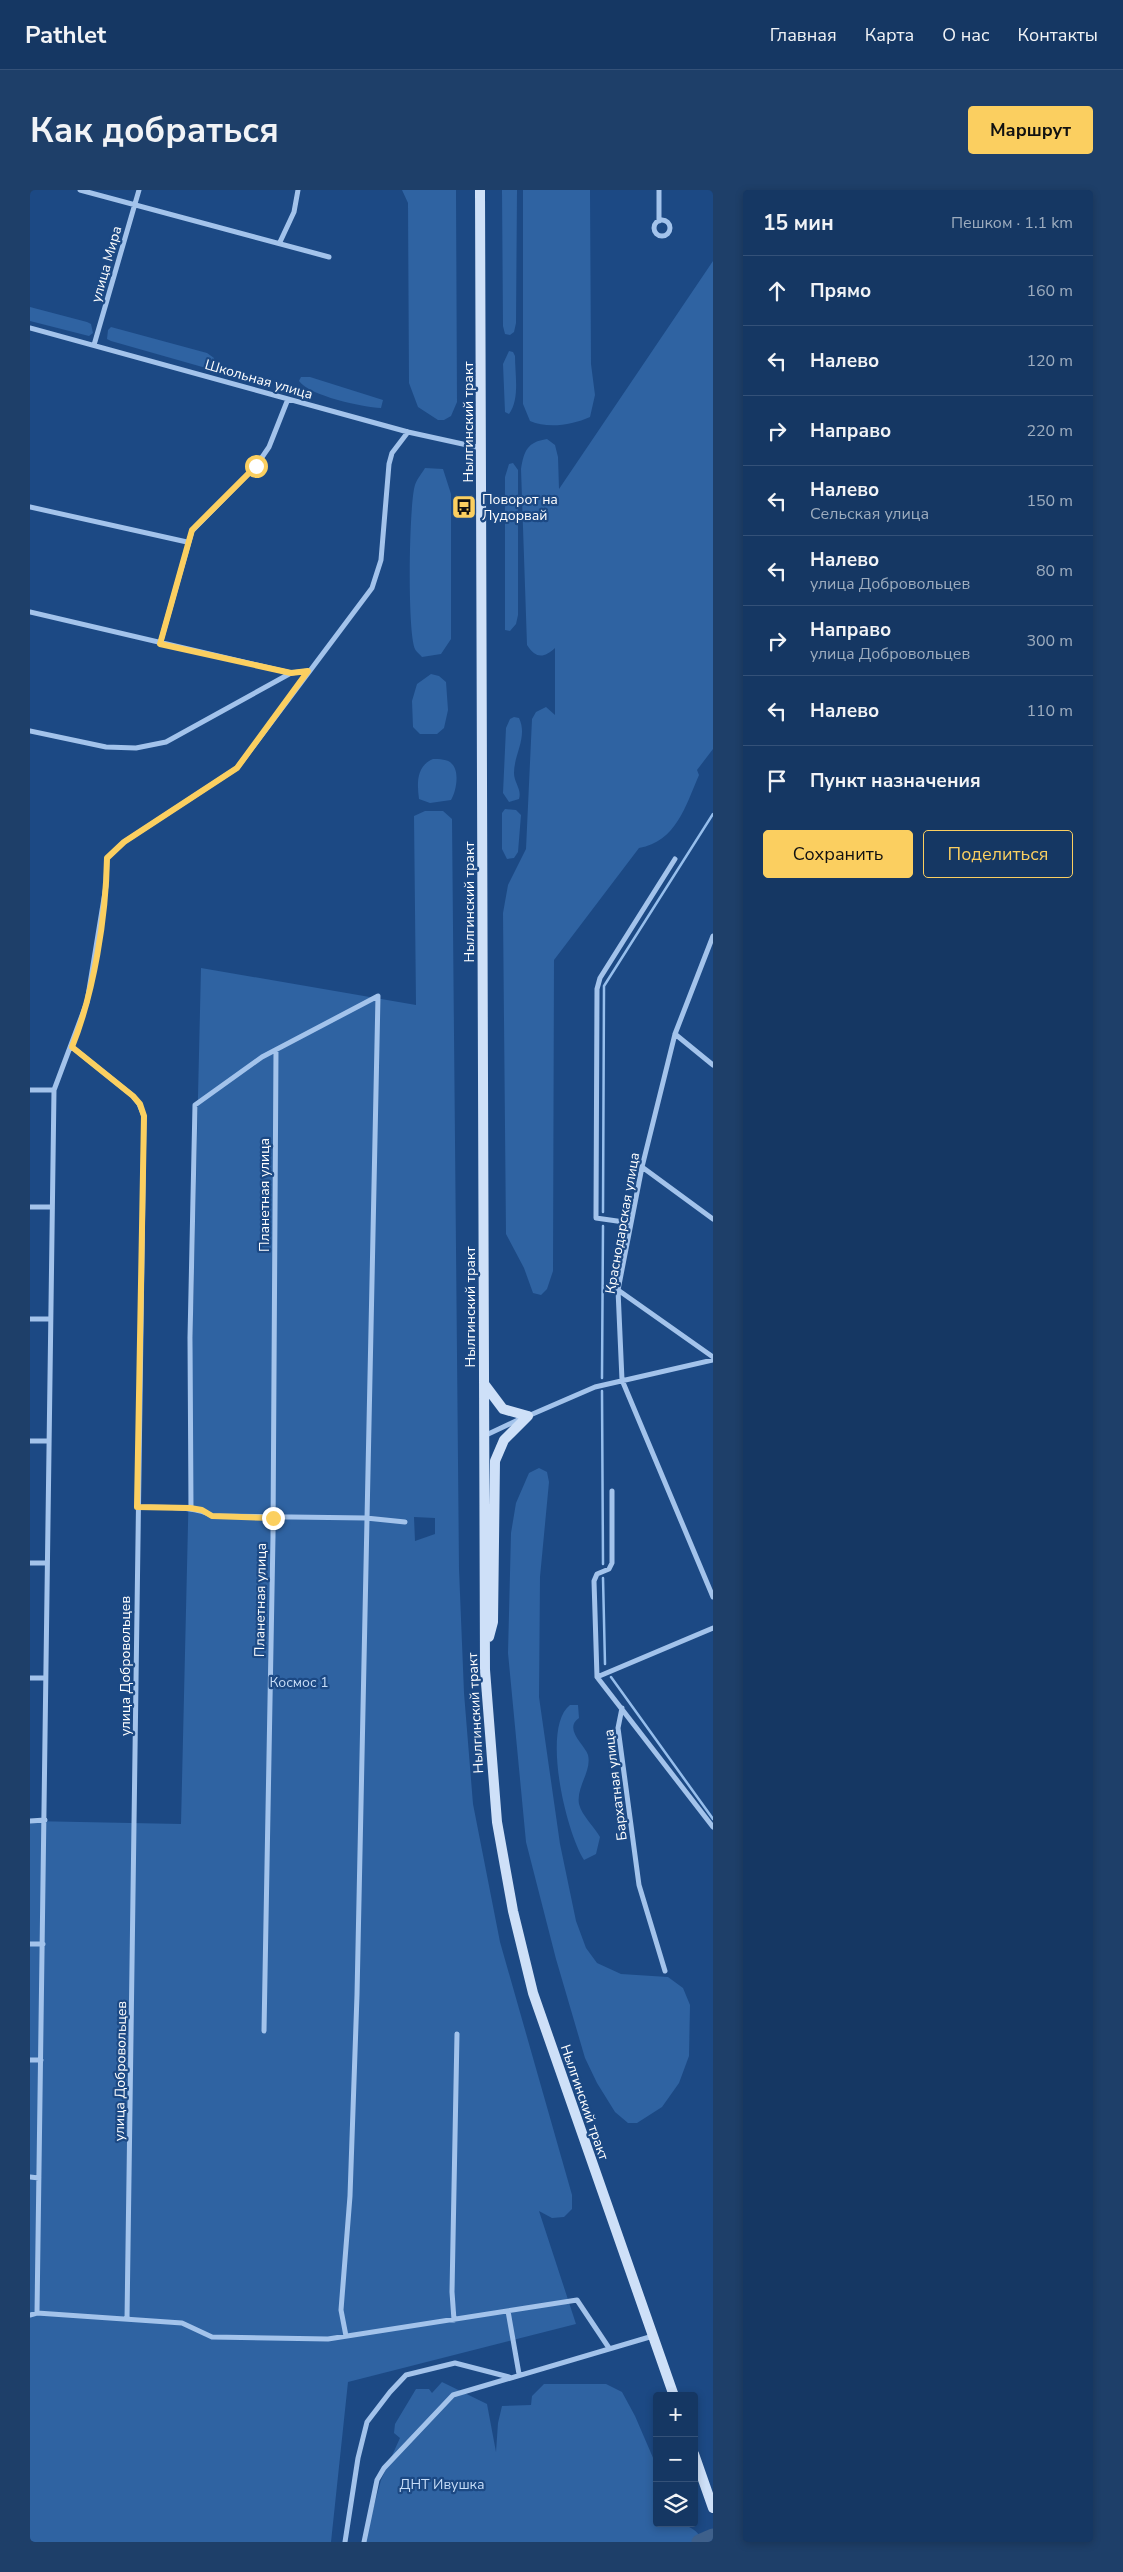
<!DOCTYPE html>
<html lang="ru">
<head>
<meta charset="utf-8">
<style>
	:root { --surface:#153763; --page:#1e3f69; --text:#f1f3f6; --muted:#9dacbe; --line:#345178; --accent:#fbcf60 }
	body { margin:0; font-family:"Nunito Sans",sans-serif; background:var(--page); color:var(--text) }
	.controls { position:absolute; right:15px; bottom:15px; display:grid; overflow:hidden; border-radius:5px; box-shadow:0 2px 8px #0003 }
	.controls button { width:45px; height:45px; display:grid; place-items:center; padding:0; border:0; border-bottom:1px solid var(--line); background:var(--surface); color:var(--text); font:25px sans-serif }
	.stop { position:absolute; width:15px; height:15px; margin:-11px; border:4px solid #fbcf60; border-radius:50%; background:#fff }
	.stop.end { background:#fbcf60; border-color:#fff; box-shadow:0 1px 5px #0008 }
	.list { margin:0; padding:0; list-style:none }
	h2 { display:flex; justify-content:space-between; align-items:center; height:65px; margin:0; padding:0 20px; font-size:21px }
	h2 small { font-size:16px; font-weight:400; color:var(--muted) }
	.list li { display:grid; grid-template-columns:32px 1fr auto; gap:15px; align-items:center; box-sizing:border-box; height:70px; padding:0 20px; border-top:1px solid var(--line) }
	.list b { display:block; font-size:19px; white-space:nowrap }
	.list p { margin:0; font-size:16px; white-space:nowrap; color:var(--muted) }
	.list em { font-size:16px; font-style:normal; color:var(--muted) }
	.actions { display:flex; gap:10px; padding:15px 20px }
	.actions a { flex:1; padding:11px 0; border:1px solid var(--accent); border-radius:5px; text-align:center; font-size:18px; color:var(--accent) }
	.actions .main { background:var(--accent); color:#111 }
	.icon { flex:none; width:28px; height:28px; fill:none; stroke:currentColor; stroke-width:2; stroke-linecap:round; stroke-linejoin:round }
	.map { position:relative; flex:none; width:683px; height:2352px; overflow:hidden; border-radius:5px }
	header { display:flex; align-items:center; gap:30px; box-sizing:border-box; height:70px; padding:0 25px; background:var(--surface); border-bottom:1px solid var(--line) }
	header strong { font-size:24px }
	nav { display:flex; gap:28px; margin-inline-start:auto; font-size:18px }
	.intro { display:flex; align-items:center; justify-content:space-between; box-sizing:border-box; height:120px; padding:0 30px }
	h1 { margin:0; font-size:35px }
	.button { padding:12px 22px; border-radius:5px; background:var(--accent); color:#111; font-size:18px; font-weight:700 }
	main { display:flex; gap:30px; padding:0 30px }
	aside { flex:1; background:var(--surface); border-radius:5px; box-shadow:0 2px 8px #0003 }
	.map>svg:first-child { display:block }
	.green { fill:#2f63a2; fill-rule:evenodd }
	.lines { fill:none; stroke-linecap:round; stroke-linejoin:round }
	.stream { stroke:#96beec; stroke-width:2.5 }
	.river { stroke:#3e608b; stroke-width:15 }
	.minor { stroke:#a3c3eb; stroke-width:5 }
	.secondary { stroke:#cee0f8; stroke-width:10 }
	.route { stroke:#fbcf60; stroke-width:6 }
	.labels { text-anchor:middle; stroke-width:4.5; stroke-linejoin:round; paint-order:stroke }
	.street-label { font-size:14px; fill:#fff; stroke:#1c4984 }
	.poi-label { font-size:14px; fill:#fff; stroke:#1c4984; text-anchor:start }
	.park-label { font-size:14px; fill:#c7ddf8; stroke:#1c4984 }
</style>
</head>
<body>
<header>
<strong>Pathlet</strong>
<nav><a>Главная</a><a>Карта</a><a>О нас</a><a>Контакты</a></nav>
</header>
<div class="intro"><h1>Как добраться</h1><a class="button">Маршрут</a></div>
<main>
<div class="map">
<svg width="683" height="2352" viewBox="0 0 683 2352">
	<rect width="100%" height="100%" fill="#1c4984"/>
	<!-- green -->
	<path class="green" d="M 372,0 L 426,0 L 427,212 L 421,226 L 414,230 L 408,230 L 388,217 L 379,193 L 378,13 Z
		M 472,0 L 487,0 L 486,133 L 484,142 L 480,145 L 475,144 L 473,136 Z
		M 493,0 L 560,0 L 561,174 L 565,205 L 560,227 C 542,235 518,239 500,231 L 493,214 Z
		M 683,71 L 683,559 L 667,580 L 669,585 C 656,615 646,652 609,658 L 524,770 L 523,1081 L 517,1099 L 511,1105 L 503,1103 L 494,1078 L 476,1044 L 473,723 L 478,695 L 496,659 L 502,529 L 506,522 L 516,517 L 525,525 L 525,458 C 514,468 506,469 497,455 L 491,279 C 494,261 497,252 517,249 L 525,255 L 528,267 L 529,299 Z
		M 0,117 L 57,132 L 61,134 L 63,143 L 59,146 L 55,145 L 0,131 Z
		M 81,137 L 177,163 L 184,168 L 185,177 L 183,180 L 81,151 L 77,149 L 78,140 Z
		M 479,161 L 483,162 L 485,166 C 485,185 490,209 479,224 L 475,222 L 473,174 Z
		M 271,187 L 280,187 L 353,210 L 351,218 C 332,217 280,206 269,191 Z
		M 483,273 L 488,280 L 488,425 L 486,434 L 480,441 L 475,440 L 475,287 L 479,274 Z
		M 395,278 L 413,279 L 421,304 L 421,449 L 411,464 L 392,467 C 390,464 386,462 385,459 C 377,442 379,313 385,295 C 387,289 392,283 395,278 Z
		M 401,484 L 409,486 L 416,492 L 418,520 L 414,538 L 407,544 L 390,544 L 383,537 L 382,511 L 387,494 Z
		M 484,527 L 489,528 C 498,547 484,564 484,583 C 484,593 492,599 489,609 L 479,612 L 473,603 L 476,538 L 480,529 Z
		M 403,569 C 409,569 418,569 422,574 C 430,582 426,602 421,610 L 400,613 L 389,609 C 387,594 386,576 403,569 Z
		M 475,619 L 486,620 L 491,625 L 488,662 L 484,668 L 477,669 L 472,659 L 472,623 Z
		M 395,621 L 413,621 L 422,629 L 429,1379 L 434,1503 L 443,1614 L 470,1752 L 542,2005 L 542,2019 L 534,2027 L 522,2028 L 509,2021 L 546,2134 L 318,2192 L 301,2352 L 0,2352 L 0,1631 L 151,1634 L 171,778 L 386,815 L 384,626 ZM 384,1327 L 405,1328 L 405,1344 L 385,1351 Z
		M 509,1278 L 517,1282 L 519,1292 L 510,1387 L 509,1507 L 530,1654 L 546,1731 L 556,1758 L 567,1773 L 591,1784 L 638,1787 L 653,1798 L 660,1815 L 659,1866 L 649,1893 L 632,1917 L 607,1933 L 598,1933 L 585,1922 L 567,1893 L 555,1868 L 526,1769 L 496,1652 L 478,1463 L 481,1343 L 486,1313 L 499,1283 Z
		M 540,1515 L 548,1515 L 549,1528 C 533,1539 555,1555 558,1565 C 562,1581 546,1597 549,1614 C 552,1626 564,1636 570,1647 L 566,1664 L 554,1670 C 536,1642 511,1537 540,1515 Z
		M 412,2192 L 457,2214 L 466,2262 L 468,2233 L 472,2216 L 501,2215 L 502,2206 L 514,2194 L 576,2194 L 592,2202 L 605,2226 L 627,2277 L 627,2333 C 647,2333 663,2332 674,2352 L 334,2352 L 351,2290 L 370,2248 L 364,2243 L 365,2234 L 386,2199 L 399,2199 L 402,2203 Z"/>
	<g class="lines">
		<!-- stream -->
		<path class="stream" d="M 573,1022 L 574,796 L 683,624
			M 572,1188 L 573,1036
			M 572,1201 L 573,1374
			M 573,1388 L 575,1474
			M 581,1487 L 683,1629"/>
		<!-- river -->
		<path class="river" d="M 669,2352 L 683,2346"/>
		<!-- minor -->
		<path class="minor" d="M 50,0 L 299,67
			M624 38a8 8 0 1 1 16 0a8 8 0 1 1-16 0Z
			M 629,31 L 629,0
			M 250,52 L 264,22 L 268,0
			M 0,138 L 378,242 L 451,258
			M 64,155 L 109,0
			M 0,317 L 157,352
			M 0,422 L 261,483
			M 130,454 L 162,341 L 226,276 L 239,257 L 258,209
			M 0,541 L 76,557 L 106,558 L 136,552 L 261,483 L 278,481
			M 683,746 L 645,844 L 612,977 L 588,1100 L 592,1190 L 683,1407
			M 645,844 L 683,875
			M 42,857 L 103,906 L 109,914 L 114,926 L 97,2129
			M 0,900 L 24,900
			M 612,977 L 683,1029
			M 0,1017 L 22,1017
			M 601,1033 L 566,1028 L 567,799 L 570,788 L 645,669
			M 588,1100 L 683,1167
			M 0,1129 L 20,1129
			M 498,1226 L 565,1197 L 683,1170
			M 454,1246 L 490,1229
			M 0,1251 L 18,1251
			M 582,1301 L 582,1373 L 579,1379 L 567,1384 L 564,1391 L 567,1487 L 683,1637
			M 107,1317 C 126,1318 168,1315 182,1326 L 336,1328 L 375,1332
			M 161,1318 L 160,1148 L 165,915 L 232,867 L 348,806 L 327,1805 L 320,2006 L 311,2120 L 316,2146
			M 0,1373 L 17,1373
			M 567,1487 L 683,1438
			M 0,1488 L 15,1488
			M 592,1518 L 588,1538 L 609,1695 L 635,1781
			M 0,1631 L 15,1630
			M 0,1754 L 13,1754
			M 234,1841 L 243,1346 L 246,860
			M 0,1870 L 11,1870
			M 0,1987 L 9,1988
			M 478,2121 L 489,2184
			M 7,2123 L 24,900 L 57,812 L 76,696 L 77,668 L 94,652 L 207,578 L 342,398 L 351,370 L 359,274 L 362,263 L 378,242
			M 0,2125 L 7,2123 L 152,2133 L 182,2147 L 298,2149 L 547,2110 L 579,2158
			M 424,2130 L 422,2102 L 427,1844
			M 315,2352 L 328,2268 L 337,2232 L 360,2202 L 376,2185 L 425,2173 L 479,2187
			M 334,2352 L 347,2290 L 354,2278 L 423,2205 L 623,2146"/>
		<!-- secondary -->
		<path class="secondary" d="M 450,0 L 455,1480 L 467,1632 L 483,1721 L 503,1803 L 644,2206
			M 455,1195 L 473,1219 L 498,1226
			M 459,1447 L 463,1432 L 465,1271 L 474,1250 L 498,1226
			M 664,2264 L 683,2318"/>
	</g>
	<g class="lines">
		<!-- route -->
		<path class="route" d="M 226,276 L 162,340 L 130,454 L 261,483 L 278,481 L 207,578 L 94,652 L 77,668 C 76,727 64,802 42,857 L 103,906 L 110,914 L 114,926 L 107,1317 L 160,1318 L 172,1320 L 182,1326 L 243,1328"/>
	</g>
	<!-- icons -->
	<defs>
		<symbol id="bus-square" viewBox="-11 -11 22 22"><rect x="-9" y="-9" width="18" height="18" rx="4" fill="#fbcf60" stroke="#1c4984"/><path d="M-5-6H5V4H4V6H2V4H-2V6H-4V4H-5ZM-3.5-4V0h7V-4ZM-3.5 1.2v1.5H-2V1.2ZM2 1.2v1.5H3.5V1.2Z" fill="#111"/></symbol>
	</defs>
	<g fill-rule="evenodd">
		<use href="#bus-square" x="420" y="303" width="28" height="28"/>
	</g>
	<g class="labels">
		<!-- street labels -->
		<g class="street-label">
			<text transform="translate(76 74) rotate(-74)" y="5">улица Мира</text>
			<text transform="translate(229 189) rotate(16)" y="5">Школьная улица</text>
			<text transform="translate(438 232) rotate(-90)" y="5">Нылгинский тракт</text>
			<text transform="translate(439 712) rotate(-90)" y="5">Нылгинский тракт</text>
			<text transform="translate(234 1005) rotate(-90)" y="5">Планетная улица</text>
			<text transform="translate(592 1033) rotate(-80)" y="5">Краснодарская улица</text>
			<text transform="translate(440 1117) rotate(-90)" y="5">Нылгинский тракт</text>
			<text transform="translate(230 1410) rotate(-89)" y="5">Планетная улица</text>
			<text transform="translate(95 1476) rotate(-90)" y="5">улица Добровольцев</text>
			<text transform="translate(445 1523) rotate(-93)" y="5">Нылгинский тракт</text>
			<text transform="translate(585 1595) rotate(-97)" y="5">Бархатная улица</text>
			<text transform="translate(90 1881) rotate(-89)" y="5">улица Добровольцев</text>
			<text transform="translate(555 1912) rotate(71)" y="5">Нылгинский тракт</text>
		</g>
		<!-- poi labels -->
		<g class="poi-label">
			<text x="452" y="314">Поворот на<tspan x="452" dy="16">Лудорвай</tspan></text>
		</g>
		<!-- park labels -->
		<g class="park-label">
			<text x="269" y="1497">Космос 1</text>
			<text x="412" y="2299">ДНТ Ивушка</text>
		</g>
	</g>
</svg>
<div class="controls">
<button>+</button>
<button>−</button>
<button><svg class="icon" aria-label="layers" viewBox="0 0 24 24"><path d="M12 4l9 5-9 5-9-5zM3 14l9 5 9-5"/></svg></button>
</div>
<div class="stop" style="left:226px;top:276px"></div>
<div class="stop end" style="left:243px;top:1328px"></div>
</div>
<aside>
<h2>15 мин<small>Пешком · 1.1 km</small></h2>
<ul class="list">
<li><svg class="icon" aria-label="ahead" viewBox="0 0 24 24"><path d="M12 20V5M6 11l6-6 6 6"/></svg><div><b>Прямо</b></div><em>160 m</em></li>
<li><svg class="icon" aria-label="left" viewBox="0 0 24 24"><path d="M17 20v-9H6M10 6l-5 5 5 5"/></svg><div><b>Налево</b></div><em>120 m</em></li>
<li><svg class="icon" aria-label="right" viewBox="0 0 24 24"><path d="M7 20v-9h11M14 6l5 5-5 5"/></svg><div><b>Направо</b></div><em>220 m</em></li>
<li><svg class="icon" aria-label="left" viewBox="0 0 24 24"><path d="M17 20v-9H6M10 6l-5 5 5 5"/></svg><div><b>Налево</b><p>Сельская улица</p></div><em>150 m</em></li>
<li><svg class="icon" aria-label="left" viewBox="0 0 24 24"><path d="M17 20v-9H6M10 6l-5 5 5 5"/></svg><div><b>Налево</b><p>улица Добровольцев</p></div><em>80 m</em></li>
<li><svg class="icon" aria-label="right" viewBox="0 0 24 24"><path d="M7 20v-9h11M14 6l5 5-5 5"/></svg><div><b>Направо</b><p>улица Добровольцев</p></div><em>300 m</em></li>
<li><svg class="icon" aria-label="left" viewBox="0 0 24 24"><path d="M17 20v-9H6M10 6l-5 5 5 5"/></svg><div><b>Налево</b></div><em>110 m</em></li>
<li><svg class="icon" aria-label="arrive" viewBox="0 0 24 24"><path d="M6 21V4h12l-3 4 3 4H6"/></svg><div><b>Пункт назначения</b></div></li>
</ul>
<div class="actions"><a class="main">Сохранить</a><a>Поделиться</a></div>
</aside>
</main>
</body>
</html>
